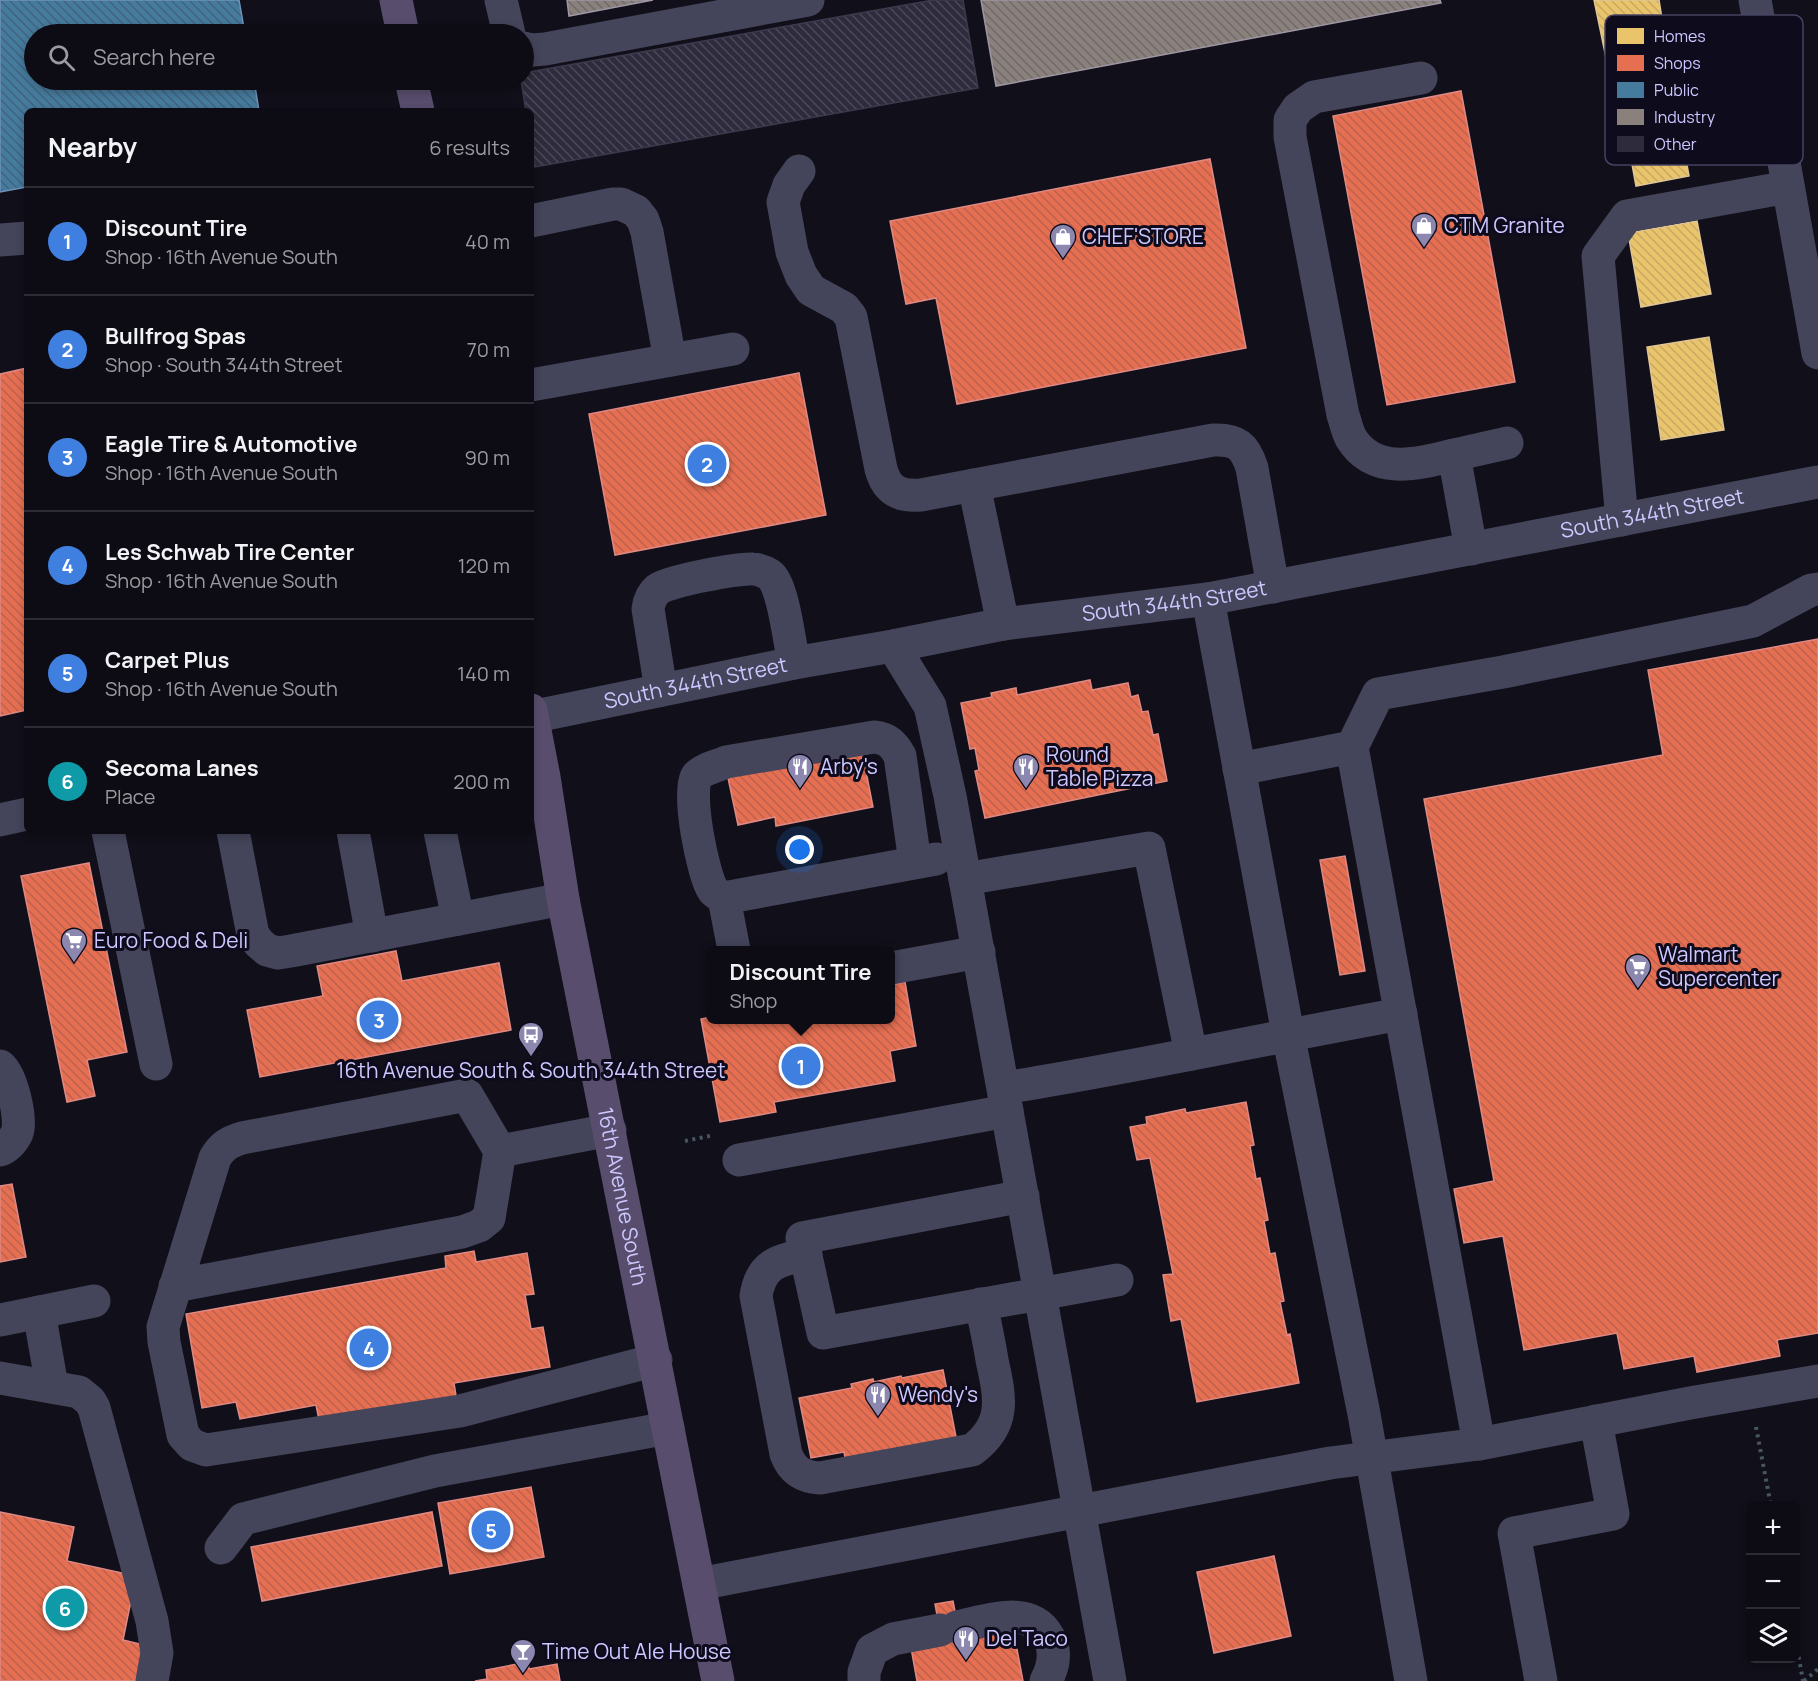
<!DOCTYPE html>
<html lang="en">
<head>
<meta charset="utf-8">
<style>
	:root { --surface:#0d0b13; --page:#1b1921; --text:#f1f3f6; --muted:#9a9ba0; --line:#2d2b33; --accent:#ea580c }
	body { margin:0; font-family:Manrope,sans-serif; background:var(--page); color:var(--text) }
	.controls { position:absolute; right:18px; bottom:18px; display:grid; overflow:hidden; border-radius:9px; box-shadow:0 3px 9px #0003 }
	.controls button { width:54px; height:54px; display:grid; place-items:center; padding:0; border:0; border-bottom:2px solid var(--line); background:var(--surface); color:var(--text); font:30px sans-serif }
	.you { position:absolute; left:800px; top:850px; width:21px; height:21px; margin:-15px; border:4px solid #fff; border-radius:50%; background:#1a73e8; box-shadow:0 0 0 9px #1a73e833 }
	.badge { display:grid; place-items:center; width:39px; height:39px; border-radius:50%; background:var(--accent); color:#fff; font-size:20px; font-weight:700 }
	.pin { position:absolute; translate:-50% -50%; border:3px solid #fff; box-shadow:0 2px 6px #0006 }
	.popup { position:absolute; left:706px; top:946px; width:189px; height:78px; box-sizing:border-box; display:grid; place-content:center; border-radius:9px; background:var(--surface); filter:drop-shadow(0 2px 4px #0005); font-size:20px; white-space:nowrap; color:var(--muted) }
	.popup b { font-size:22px; color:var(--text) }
	.popup::after { content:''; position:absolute; left:50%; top:100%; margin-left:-12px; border:12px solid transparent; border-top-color:var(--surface) }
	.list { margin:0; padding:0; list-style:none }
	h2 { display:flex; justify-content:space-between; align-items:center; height:78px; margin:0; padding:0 24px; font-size:26px }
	h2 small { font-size:20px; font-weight:400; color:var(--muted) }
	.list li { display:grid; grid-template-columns:39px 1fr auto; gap:18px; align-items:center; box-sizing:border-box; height:108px; padding:0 24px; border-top:2px solid var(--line) }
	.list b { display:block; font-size:22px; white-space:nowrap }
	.list p { margin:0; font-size:20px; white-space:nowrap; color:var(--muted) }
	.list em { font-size:20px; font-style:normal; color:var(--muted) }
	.icon { flex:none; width:33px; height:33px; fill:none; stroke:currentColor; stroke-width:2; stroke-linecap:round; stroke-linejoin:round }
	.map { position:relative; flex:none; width:1818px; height:1681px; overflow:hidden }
	.search { position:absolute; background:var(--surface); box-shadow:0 3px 9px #0003; left:24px; top:24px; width:510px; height:66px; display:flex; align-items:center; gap:15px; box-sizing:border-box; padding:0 21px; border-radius:33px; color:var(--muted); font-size:22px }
	.panel { position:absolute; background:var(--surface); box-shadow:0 3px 9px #0003; left:24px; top:108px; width:510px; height:726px; border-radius:9px }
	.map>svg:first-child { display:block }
	.homes { fill:url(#homes-back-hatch); stroke:#e0c597; stroke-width:1.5 }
	.shops { fill:url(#shops-back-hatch); stroke:#df8985; stroke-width:1.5 }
	.public { fill:url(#public-back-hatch); stroke:#6e92ba; stroke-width:1.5 }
	.industry { fill:url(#industry-back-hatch); stroke:#9e96a3; stroke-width:1.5 }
	.building { fill:url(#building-back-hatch); stroke:#3c394e; stroke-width:1.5 }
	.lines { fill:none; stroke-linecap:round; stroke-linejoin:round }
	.path { stroke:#475662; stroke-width:4; stroke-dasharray:3 4.5; stroke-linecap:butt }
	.minor { stroke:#44445a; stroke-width:33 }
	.major { stroke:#584d6c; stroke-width:33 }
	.labels { text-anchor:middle; stroke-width:6; stroke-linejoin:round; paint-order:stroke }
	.poi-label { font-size:21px; fill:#ccc7ff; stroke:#0e0b1d; text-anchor:start }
	.street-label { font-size:21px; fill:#ccc7ff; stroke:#0e0b1d }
	.key { fill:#0e0b1d; stroke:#474361; stroke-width:1.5 }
	.key-label { font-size:16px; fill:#ccc7ff }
</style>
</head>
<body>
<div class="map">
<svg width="1818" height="1681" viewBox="0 0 1818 1681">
	<defs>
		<pattern id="homes-back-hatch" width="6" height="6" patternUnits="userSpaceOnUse" patternTransform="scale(1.5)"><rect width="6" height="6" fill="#e9c46a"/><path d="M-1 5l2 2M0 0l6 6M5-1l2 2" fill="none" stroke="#c7a964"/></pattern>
		<pattern id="shops-back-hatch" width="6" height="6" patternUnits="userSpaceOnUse" patternTransform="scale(1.5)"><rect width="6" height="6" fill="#e76f51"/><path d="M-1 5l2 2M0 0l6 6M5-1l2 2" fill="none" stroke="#bc6250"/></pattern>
		<pattern id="public-back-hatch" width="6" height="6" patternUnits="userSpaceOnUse" patternTransform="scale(1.5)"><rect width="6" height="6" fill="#457b9d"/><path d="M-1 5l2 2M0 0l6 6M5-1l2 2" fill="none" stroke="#42627d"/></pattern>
		<pattern id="industry-back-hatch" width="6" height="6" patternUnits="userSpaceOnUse" patternTransform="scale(1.5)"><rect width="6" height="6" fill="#8a817c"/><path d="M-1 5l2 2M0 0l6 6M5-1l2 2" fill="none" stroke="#6f696b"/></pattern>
		<pattern id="building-back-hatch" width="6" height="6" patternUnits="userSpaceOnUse" patternTransform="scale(1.5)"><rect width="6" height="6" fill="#2e2c3c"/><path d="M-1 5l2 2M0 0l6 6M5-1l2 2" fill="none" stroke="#4b4959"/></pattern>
	</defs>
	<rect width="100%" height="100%" fill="#110f19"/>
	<!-- homes -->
	<path class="homes" d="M 1594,0 L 1659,0 L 1662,19 L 1645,22 L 1653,63 L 1609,72 Z
		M 1674,93 L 1689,176 L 1636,186 L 1621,104 Z
		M 1697,221 L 1711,294 L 1641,307 L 1628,233 Z
		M 1709,337 L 1724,430 L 1661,440 L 1647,347 Z"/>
	<!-- shops -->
	<path class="shops" d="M 1461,91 L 1515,382 L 1387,405 L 1333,116 Z
		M 1210,159 L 1246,348 L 957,404 L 936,298 L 906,304 L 890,221 Z
		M 27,368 L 27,710 L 0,716 L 0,374 Z
		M 799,373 L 826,515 L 615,555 L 589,414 Z
		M 1818,639 L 1818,1333 L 1777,1340 L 1780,1356 L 1697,1372 L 1694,1356 L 1624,1369 L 1617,1333 L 1524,1350 L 1503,1236 L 1464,1243 L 1454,1189 L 1494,1181 L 1424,799 L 1663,755 L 1648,670 Z
		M 1090,680 L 1092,690 L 1128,683 L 1131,697 L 1138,695 L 1142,712 L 1148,711 L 1153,735 L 1158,734 L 1167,781 L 985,818 L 975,771 L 979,770 L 975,748 L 970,749 L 961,703 L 992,697 L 991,693 L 1016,688 L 1017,695 Z
		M 861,746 L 873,807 L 776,826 L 775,817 L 738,825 L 727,773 Z
		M 1345,856 L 1365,971 L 1340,975 L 1320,860 Z
		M 89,863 L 127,1052 L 87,1060 L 95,1096 L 67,1102 L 21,876 Z
		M 396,951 L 402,981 L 499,963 L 511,1030 L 260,1077 L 247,1010 L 323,996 L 317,966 Z
		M 905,982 L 916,1046 L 890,1051 L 895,1081 L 774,1102 L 776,1112 L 720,1122 L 701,1019 L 711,1017 L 711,1020 L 891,1020 L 891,985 Z
		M 1246,1102 L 1254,1145 L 1250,1146 L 1256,1179 L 1260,1178 L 1268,1220 L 1264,1221 L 1270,1254 L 1275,1253 L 1284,1301 L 1280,1302 L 1287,1335 L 1290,1334 L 1299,1383 L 1197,1402 L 1181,1319 L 1171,1321 L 1163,1275 L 1173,1274 L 1150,1158 L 1137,1160 L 1130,1127 L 1147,1124 L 1146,1117 L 1185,1109 L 1186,1113 Z
		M 12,1184 L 26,1257 L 0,1262 L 0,1186 Z
		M 474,1251 L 476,1262 L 527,1253 L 534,1294 L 525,1295 L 531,1329 L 543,1327 L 550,1367 L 454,1383 L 457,1402 L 320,1425 L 316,1405 L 240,1419 L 236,1402 L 202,1408 L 186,1314 L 446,1268 L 445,1256 Z
		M 943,1370 L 956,1437 L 845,1458 L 844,1452 L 811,1458 L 799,1398 L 852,1388 L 851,1384 L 873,1379 L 874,1382 L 901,1376 L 902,1378 Z
		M 531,1487 L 544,1557 L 450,1574 L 438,1503 Z
		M 0,1512 L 74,1527 L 67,1561 L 136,1576 L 123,1640 L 144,1645 L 136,1681 L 0,1681 Z
		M 432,1512 L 442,1566 L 262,1601 L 251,1547 Z
		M 1274,1556 L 1291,1636 L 1214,1653 L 1197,1572 Z
		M 953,1601 L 959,1633 L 941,1636 L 935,1604 Z
		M 1012,1623 L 1023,1681 L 917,1681 L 910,1642 Z
		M 528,1662 L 529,1669 L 557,1664 L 560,1681 L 475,1681 L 487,1679 L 486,1670 Z"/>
	<!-- public -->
	<path class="public" d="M 0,0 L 239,0 L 245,34 L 34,34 L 34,80 L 254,80 L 259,111 L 27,111 L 27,187 L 0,192 Z"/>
	<!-- industry -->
	<path class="industry" d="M 567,0 L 653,0 L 569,16 Z
		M 981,0 L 1440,0 L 1441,3 L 996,86 Z"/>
	<!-- building -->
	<path class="building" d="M 933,0 L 963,0 L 978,88 L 535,167 L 531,145 L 531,111 L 526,111 L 521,80 L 524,80 L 524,73 Z"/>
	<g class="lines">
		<!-- path -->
		<path class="path" d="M 685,1141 L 714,1135
			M 1756,1427 L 1771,1506
			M 1796,1642 L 1803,1681
			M 1804,1681 L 1818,1669"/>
		<!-- minor -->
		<g class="minor">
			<path d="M 501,0 L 509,34"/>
			<path d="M 1755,0 L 1818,353"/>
			<path d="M 524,48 L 533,50 L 545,49 L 808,0"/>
			<path d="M 1421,78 L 1314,97 L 1298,108 L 1290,120 L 1290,137 L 1343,415 C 1346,423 1347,431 1351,438 C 1374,476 1418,464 1454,455 L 1471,549"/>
			<path d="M 799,171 L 789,185 L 783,202 L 792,252 L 801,275 L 811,290 L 844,308 L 851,317 L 881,469 C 887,491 900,497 921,495 L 1213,440 C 1237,439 1245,446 1252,468 L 1273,587"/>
			<path d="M 531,221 L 613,204 L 621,204 L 636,211 L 643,220 L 647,232 L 670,360"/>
			<path d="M 0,240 L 27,238"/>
			<path d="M 531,385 L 733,349"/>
			<path d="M 1454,455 L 1507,443"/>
			<path d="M 974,485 L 1003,624"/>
			<path d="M 1622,520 L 1598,256 L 1627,216 L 1788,187"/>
			<path d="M 1208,599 L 1288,1034 L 1364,1414 L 1411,1681"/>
			<path d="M 893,646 L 930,706 L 950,796 L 1110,1681"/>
			<path d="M 661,690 L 648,609 C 649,601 652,594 658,589 C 669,581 738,568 753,569 C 758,569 765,572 770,575 C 783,584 790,646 794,663"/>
			<path id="s1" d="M 531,717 L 794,663 L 893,646 L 1003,624 L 1208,599 L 1818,482"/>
			<path d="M 1239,769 L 1352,747"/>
			<path d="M 0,820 L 27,814"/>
			<path d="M 108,831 L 156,1064"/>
			<path d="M 233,831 L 253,935 L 259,943 L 267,950 L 278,953 L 291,951 L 563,899"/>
			<path d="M 353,831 L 372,936"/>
			<path d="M 440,831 L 458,919"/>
			<path d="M 965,879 L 1149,848 L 1191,1054"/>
			<path d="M 724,898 C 721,896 715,893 713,890 C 703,876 686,790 697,776 C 703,769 717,766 726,762 L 874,737 C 888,738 894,745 900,756 L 915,862"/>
			<path d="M 734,950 L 724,898 L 936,859"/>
			<path d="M 891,968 L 979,952"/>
			<path d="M 0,1066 C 12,1076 22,1119 17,1133 C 13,1141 8,1147 0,1150"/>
			<path d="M 1004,1088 C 1137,1067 1268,1038 1401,1014"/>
			<path d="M 500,1151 L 610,1130"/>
			<path d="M 739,1160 L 1007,1111"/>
			<path d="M 1023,1196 L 802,1238 L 823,1333 L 1117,1280"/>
			<path d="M 806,1255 C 778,1260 761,1264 756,1296 L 786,1454 C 792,1470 802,1477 820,1478 L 972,1450 C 1007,1424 1000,1397 992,1360 C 989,1341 985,1323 981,1304"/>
			<path d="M 175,1286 L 462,1232 L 479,1226 L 489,1218 L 500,1151 L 467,1095 L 242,1138 C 229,1142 222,1146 215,1158 L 163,1327 L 164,1342 L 183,1435 L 192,1445 L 206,1450 L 460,1411 L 656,1360"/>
			<path d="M 39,1312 L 52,1386"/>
			<path d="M 0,1320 L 94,1301"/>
			<path d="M 0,1378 L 79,1392 L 90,1401 L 94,1408 L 152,1621 L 157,1653 L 152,1681"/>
			<path d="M 1479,1444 L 1352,747 L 1378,694 L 1503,672 L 1753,621 L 1811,590 L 1818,589"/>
			<path d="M 221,1548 L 243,1519 L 435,1471 L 668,1428"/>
			<path d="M 699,1584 L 1330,1463 L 1479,1444 L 1690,1403 L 1818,1381"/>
			<path d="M 957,1627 C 987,1621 1030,1604 1048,1636 C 1057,1651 1054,1666 1046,1681"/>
			<path d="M 864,1681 L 864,1672 L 872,1650 L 893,1639 L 940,1630"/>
			<path d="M 1541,1681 L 1514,1533 L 1613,1514 L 1596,1421"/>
		</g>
		<!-- major -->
		<g class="major">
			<path d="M 396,0 L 403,34"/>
			<path d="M 411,80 L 418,111"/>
			<path id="s2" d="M 531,710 L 544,777 L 563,899 L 718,1681"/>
		</g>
	</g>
	<!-- icons -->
	<defs>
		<symbol id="shop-pin" viewBox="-11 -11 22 30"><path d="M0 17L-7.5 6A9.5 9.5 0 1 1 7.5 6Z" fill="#8b87ae" stroke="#0e0b1d"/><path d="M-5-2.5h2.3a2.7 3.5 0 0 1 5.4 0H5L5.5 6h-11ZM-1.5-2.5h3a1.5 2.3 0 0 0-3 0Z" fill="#fff"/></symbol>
		<symbol id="restaurant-pin" viewBox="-11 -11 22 30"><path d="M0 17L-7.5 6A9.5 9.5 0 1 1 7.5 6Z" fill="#8b87ae" stroke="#0e0b1d"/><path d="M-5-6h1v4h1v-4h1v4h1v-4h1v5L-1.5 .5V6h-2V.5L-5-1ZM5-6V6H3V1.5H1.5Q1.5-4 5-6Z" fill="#fff"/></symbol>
		<symbol id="supermarket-pin" viewBox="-11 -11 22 30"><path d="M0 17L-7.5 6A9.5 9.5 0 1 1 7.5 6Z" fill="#8b87ae" stroke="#0e0b1d"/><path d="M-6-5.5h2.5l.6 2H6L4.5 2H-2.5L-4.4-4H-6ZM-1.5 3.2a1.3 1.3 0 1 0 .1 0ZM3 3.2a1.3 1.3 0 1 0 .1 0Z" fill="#fff"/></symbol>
		<symbol id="bus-pin" viewBox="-11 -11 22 30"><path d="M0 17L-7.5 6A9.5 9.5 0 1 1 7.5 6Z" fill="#8b87ae" stroke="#0e0b1d"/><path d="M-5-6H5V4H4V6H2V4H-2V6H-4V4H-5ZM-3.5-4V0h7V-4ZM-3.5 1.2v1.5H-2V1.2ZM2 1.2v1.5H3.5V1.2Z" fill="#fff"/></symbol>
		<symbol id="bar-pin" viewBox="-11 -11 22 30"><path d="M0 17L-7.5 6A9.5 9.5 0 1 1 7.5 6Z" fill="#8b87ae" stroke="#0e0b1d"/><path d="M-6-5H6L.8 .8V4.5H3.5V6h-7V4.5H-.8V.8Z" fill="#fff"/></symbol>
	</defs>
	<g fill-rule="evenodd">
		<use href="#shop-pin" x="1409" y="211" width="30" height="40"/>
		<use href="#shop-pin" x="1048" y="222" width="30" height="40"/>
		<use href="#restaurant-pin" x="785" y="752" width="30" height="40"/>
		<use href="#restaurant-pin" x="1011" y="752" width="30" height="40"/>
		<use href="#supermarket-pin" x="59" y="926" width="30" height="40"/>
		<use href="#supermarket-pin" x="1623" y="952" width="30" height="40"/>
		<use href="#bus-pin" x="516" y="1020" width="30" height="40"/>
		<use href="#restaurant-pin" x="863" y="1380" width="30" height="40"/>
		<use href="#restaurant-pin" x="951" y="1624" width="30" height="40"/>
		<use href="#bar-pin" x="508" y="1637" width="30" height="40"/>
	</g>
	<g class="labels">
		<!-- poi labels -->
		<g class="poi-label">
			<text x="1444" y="233">CTM Granite</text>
			<text x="1082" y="244">CHEF'STORE</text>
			<text x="1046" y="762">Round<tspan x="1046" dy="24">Table Pizza</tspan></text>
			<text x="820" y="774">Arby's</text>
			<text x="94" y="948">Euro Food &amp; Deli</text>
			<text x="1658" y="962">Walmart<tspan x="1658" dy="24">Supercenter</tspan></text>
			<text x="531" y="1078" text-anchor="middle">16th Avenue South &amp; South 344th Street</text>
			<text x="898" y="1402">Wendy's</text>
			<text x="986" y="1646">Del Taco</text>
			<text x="542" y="1659">Time Out Ale House</text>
		</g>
		<!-- street labels -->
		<g class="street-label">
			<text dy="7" stroke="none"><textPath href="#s1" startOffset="1140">South 344th Street</textPath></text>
			<text dy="7" stroke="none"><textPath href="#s1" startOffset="654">South 344th Street</textPath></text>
			<text dy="7" stroke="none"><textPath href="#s1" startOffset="168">South 344th Street</textPath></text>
			<text dy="7" stroke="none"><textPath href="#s2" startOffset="495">16th Avenue South</textPath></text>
		</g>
	</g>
	<!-- legend -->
	<rect x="1605" y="15" width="198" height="150" rx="9" class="key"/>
	<rect x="1617" y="28" width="27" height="16" fill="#e9c46a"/>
	<rect x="1617" y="55" width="27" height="16" fill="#e76f51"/>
	<rect x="1617" y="82" width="27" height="16" fill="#457b9d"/>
	<rect x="1617" y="109" width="27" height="16" fill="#8a817c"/>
	<rect x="1617" y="136" width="27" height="16" fill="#2e2c3c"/>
	<g class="key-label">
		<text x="1654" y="42">Homes</text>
		<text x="1654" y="69">Shops</text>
		<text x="1654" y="96">Public</text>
		<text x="1654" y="123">Industry</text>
		<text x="1654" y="150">Other</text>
	</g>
</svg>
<div class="controls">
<button>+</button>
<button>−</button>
<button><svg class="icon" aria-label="layers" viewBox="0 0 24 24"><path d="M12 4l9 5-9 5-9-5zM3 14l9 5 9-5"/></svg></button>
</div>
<div class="you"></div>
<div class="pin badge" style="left:801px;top:1066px;background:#3f7fe0">1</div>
<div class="popup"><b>Discount Tire</b>Shop</div>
<div class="pin badge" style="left:707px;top:464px;background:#3f7fe0">2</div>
<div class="pin badge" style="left:379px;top:1020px;background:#3f7fe0">3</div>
<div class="pin badge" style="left:369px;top:1348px;background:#3f7fe0">4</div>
<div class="pin badge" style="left:491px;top:1530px;background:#3f7fe0">5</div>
<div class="pin badge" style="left:65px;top:1608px;background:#0f9aa8">6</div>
<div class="search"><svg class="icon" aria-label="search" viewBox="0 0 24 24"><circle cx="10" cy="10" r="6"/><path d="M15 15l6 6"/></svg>Search here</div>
<section class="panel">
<h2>Nearby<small>6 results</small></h2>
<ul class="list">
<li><span class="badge" style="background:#3f7fe0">1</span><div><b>Discount Tire</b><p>Shop · 16th Avenue South</p></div><em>40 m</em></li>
<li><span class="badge" style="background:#3f7fe0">2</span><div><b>Bullfrog Spas</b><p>Shop · South 344th Street</p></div><em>70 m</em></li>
<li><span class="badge" style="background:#3f7fe0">3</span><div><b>Eagle Tire &amp; Automotive</b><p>Shop · 16th Avenue South</p></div><em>90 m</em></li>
<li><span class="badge" style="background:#3f7fe0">4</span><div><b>Les Schwab Tire Center</b><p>Shop · 16th Avenue South</p></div><em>120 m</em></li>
<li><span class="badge" style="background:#3f7fe0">5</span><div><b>Carpet Plus</b><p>Shop · 16th Avenue South</p></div><em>140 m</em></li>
<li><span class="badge" style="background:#0f9aa8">6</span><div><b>Secoma Lanes</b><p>Place</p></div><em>200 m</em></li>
</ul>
</section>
</div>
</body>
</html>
